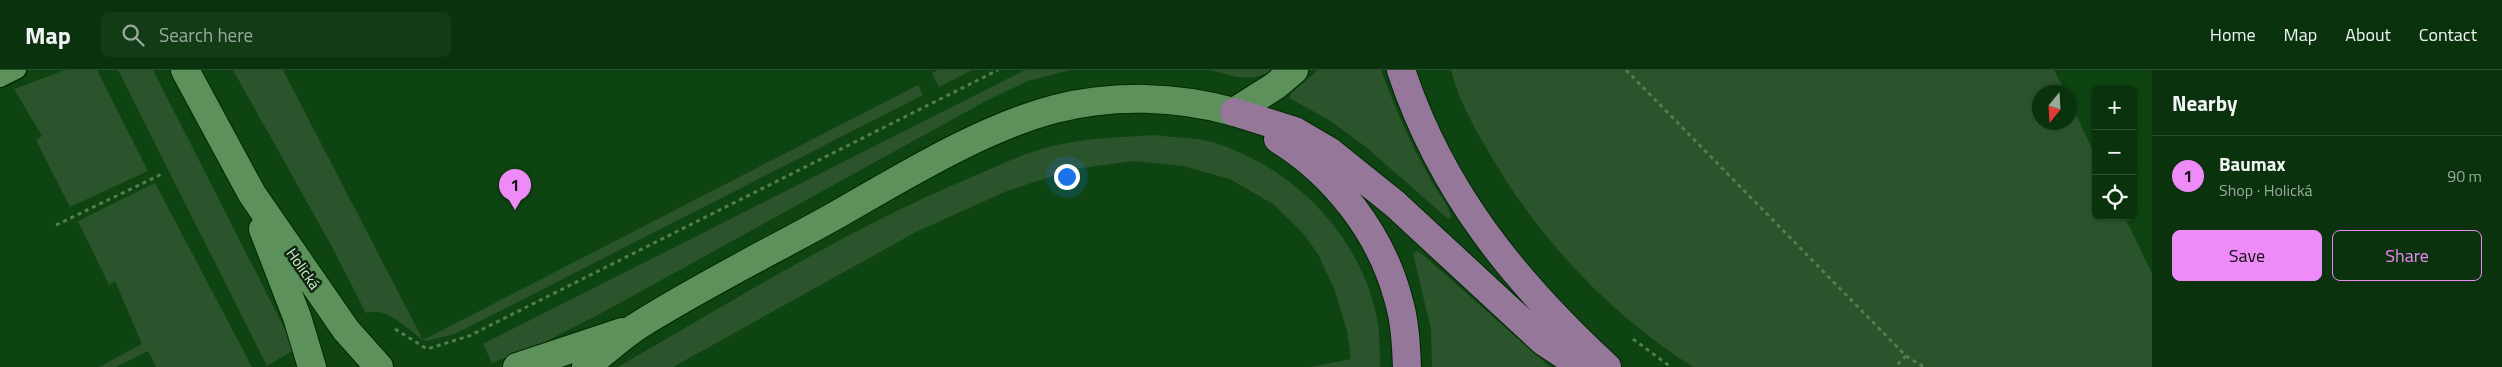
<!DOCTYPE html>
<html lang="en">
<head>
<meta charset="utf-8">
<style>
	:root { --surface:#0a330d; --page:#133b16; --text:#f1f3f6; --muted:#99aa9d; --line:#2a4e2e; --accent:#ee8bf8 }
	body { margin:0; font-family:"Titillium Web",sans-serif; background:var(--page); color:var(--text) }
	.controls { position:absolute; right:15px; top:15px; display:grid; overflow:hidden; border-radius:8px; box-shadow:0 1px 4px #0004 }
	.controls button { width:45px; height:45px; display:grid; place-items:center; padding:0; border:0; border-bottom:1px solid var(--line); background:var(--surface); color:var(--text); font:25px sans-serif }
	.compass { position:absolute; left:2032px; top:15px; width:45px; height:45px; border-radius:50%; background:var(--surface); box-shadow:0 1px 4px #0004; rotate:198deg }
	.you { position:absolute; left:1066px; top:106px; width:18px; height:18px; margin:-12px; border:4px solid #fff; border-radius:50%; background:#1a73e8; box-shadow:0 0 0 8px #1a73e833 }
	.badge { display:grid; place-items:center; width:32px; height:32px; border-radius:50%; background:var(--accent); color:#111; font-size:16px; font-weight:700 }
	.pin { position:absolute; translate:-50% -41px; filter:drop-shadow(0 1px 2px #0008) }
	.pin::after { content:''; position:absolute; top:26px; width:18px; height:15px; background:inherit; clip-path:polygon(0 0,100% 0,50% 100%) }
	.list { margin:0; padding:0; list-style:none }
	h2 { display:flex; justify-content:space-between; align-items:center; height:65px; margin:0; padding:0 20px; font-size:21px }
	h2 small { font-size:16px; font-weight:400; color:var(--muted) }
	.list li { display:grid; grid-template-columns:32px 1fr auto; gap:15px; align-items:center; box-sizing:border-box; height:80px; padding:0 20px; border-top:1px solid var(--line) }
	.list b { display:block; font-size:19px; white-space:nowrap }
	.list p { margin:0; font-size:16px; white-space:nowrap; color:var(--muted) }
	.list em { font-size:16px; font-style:normal; color:var(--muted) }
	.actions { display:flex; gap:10px; padding:15px 20px }
	.actions a { flex:1; padding:11px 0; border:1px solid var(--accent); border-radius:8px; text-align:center; font-size:18px; color:var(--accent) }
	.actions .main { background:var(--accent); color:#111 }
	.icon { flex:none; width:28px; height:28px; fill:none; stroke:currentColor; stroke-width:2; stroke-linecap:round; stroke-linejoin:round }
	.map { position:relative; flex:none; width:2152px; height:297px; overflow:hidden }
	header { display:flex; align-items:center; gap:30px; box-sizing:border-box; height:70px; padding:0 25px; background:var(--surface); border-bottom:1px solid var(--line) }
	header strong { font-size:24px }
	nav { display:flex; gap:28px; margin-inline-start:auto; font-size:18px }
	.search { width:350px; height:45px; background:var(--page); display:flex; align-items:center; gap:12px; box-sizing:border-box; padding:0 18px; border-radius:8px; color:var(--muted); font-size:19px }
	main { display:flex }
	aside { flex:1; background:var(--surface) }
	.map>svg:first-child { display:block }
	.green { fill:#2c542c }
	.lines { fill:none; stroke-linecap:round; stroke-linejoin:round }
	.service-casing { stroke:#002802; stroke-width:19 }
	.minor-casing { stroke:#002802; stroke-width:30 }
	.tertiary-casing { stroke:#002802; stroke-width:30 }
	.primary-casing { stroke:#002802; stroke-width:30 }
	.path { stroke:#507d52; stroke-width:3; stroke-dasharray:4 4; stroke-linecap:butt }
	.service { stroke:#5c915b; stroke-width:16 }
	.minor { stroke:#5c915b; stroke-width:28 }
	.tertiary { stroke:#5c915b; stroke-width:28 }
	.primary { stroke:#947799; stroke-width:28 }
	.labels { text-anchor:middle; stroke-width:5; stroke-linejoin:round; paint-order:stroke }
	.street-label { font-size:15px; fill:#d4f0d3; stroke:#0f250f }
</style>
</head>
<body>
<header>
<strong>Map</strong>
<div class="search"><svg class="icon" aria-label="search" viewBox="0 0 24 24"><circle cx="10" cy="10" r="6"/><path d="M15 15l6 6"/></svg>Search here</div>
<nav><a>Home</a><a>Map</a><a>About</a><a>Contact</a></nav>
</header>
<main>
<div class="map">
<svg width="2152" height="297" viewBox="0 0 2152 297">
	<rect width="100%" height="100%" fill="#0e4411"/>
	<!-- green -->
	<path class="green" d="M 65,0 L 97,0 L 148,101 L 70,137 L 36,70 L 42,66 L 14,19 Z
		M 118,0 L 153,0 L 295,279 L 267,296 Z
		M 233,0 L 283,0 L 423,270 L 918,15 L 923,25 L 455,264 L 426,271 L 423,270 C 408,259 386,236 366,243 L 331,175 Z
		M 938,0 L 972,0 L 939,17 L 932,3 Z
		M 1025,0 L 1070,0 L 1028,11 L 984,32 L 609,239 L 545,272 L 492,293 L 483,274 Z
		M 1210,0 L 1273,0 C 1249,14 1235,6 1210,0 Z
		M 1318,0 L 1381,0 C 1395,38 1411,75 1431,110 C 1437,122 1449,134 1451,148 L 1447,148 L 1366,77 L 1329,50 L 1289,28 L 1291,23 Z
		M 1451,0 L 2054,0 L 2065,22 L 2040,22 L 2040,52 L 2070,52 L 2070,32 L 2096,87 L 2096,146 L 2124,146 L 2152,203 L 2152,297 L 1693,297 C 1608,243 1536,166 1487,79 C 1472,54 1458,28 1451,0 Z
		M 1155,65 C 1173,68 1194,67 1212,72 C 1288,95 1354,158 1374,236 C 1380,256 1380,277 1380,297 L 1310,297 L 1351,289 L 1347,261 L 1335,221 L 1318,184 L 1302,162 L 1273,134 L 1230,109 L 1183,96 L 1134,91 L 1074,99 L 1007,121 L 916,162 L 673,297 L 618,297 C 731,232 844,161 965,110 C 995,97 1025,82 1057,75 C 1089,68 1122,67 1155,65 Z
		M 155,113 L 252,297 L 156,297 L 148,281 L 116,297 L 99,297 L 142,274 L 115,211 L 109,215 L 78,151 Z
		M 1417,181 L 1422,184 L 1550,297 L 1432,297 L 1431,259 L 1413,184 Z"/>
	<g class="lines">
		<defs>
			<path id="service" d="M 0,9 L 18,0"/>
			<path id="minor" d="M 1234,42 L 1275,16 L 1294,0"/>
			<path id="tertiary" d="M 185,0 L 252,124 L 346,260 L 379,297
				M 263,159 L 297,247 L 312,297
				M 517,297 L 622,262
				M 586,297 C 602,284 618,269 636,257 C 699,217 766,184 831,148 C 898,110 981,58 1055,39 C 1113,24 1177,26 1234,42"/>
			<path id="primary" d="M 1401,0 C 1441,121 1514,211 1607,297
				M 1234,42 L 1295,61 L 1329,81 L 1395,134 L 1543,271 L 1582,297
				M 1278,69 C 1335,104 1381,164 1398,228 C 1405,251 1406,274 1407,297"/>
		</defs>
		<!-- service casing -->
		<use href="#service" class="service-casing"/>
		<!-- minor casing -->
		<use href="#minor" class="minor-casing"/>
		<!-- tertiary casing -->
		<use href="#tertiary" class="tertiary-casing"/>
		<!-- primary casing -->
		<use href="#primary" class="primary-casing"/>
		<!-- path -->
		<path class="path" d="M 1626,0 L 1906,286 L 1895,297
			M 56,155 L 162,104
			M 395,259 L 427,279 L 469,266 L 998,0
			M 1633,269 L 1671,297
			M 1906,286 L 1924,297"/>
		<!-- service -->
		<use href="#service" class="service"/>
		<!-- minor -->
		<use href="#minor" class="minor"/>
		<!-- tertiary -->
		<use href="#tertiary" class="tertiary"/>
		<!-- primary -->
		<use href="#primary" class="primary"/>
	</g>
	<g class="labels">
		<!-- street labels -->
		<g class="street-label">
			<text transform="translate(303 199) rotate(55)" y="5">Holická</text>
		</g>
	</g>
</svg>
<div class="controls">
<button>+</button>
<button>−</button>
<button><svg class="icon" aria-label="locate" viewBox="0 0 24 24"><circle cx="12" cy="12" r="6"/><path d="M12 2v4M12 18v4M2 12h4M18 12h4"/></svg></button>
</div>
<svg class="compass" viewBox="-18 -18 36 36"><path d="M0-13l5 13h-10z" fill="#e53935"/><path d="M0 13l5-13h-10z" fill="#99aa9d"/></svg>
<div class="you"></div>
<div class="pin badge" style="left:515px;top:140px">1</div>
</div>
<aside>
<h2>Nearby<small></small></h2>
<ul class="list">
<li><span class="badge">1</span><div><b>Baumax</b><p>Shop · Holická</p></div><em>90 m</em></li>
</ul>
<div class="actions"><a class="main">Save</a><a>Share</a></div>
</aside>
</main>
</body>
</html>
